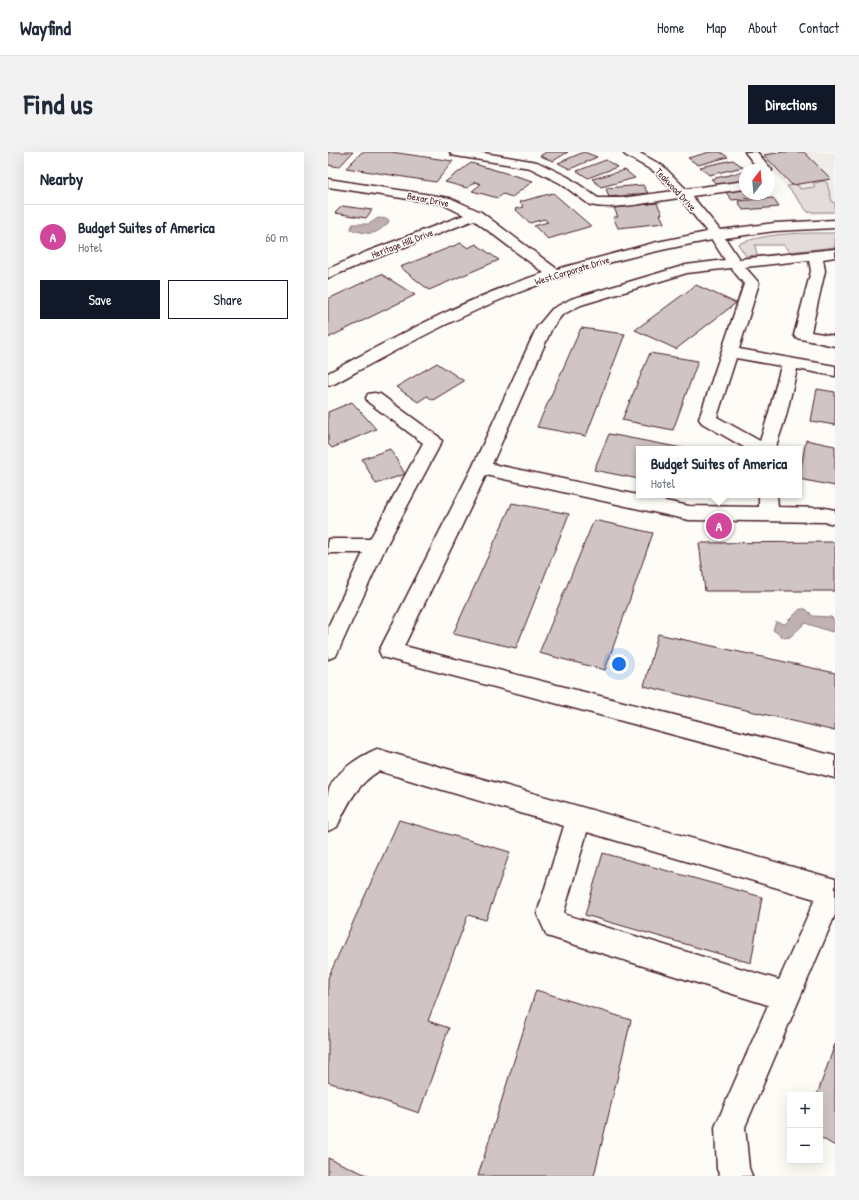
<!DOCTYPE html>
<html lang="en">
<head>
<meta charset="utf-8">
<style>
	:root { --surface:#fff; --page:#f2f2f3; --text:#1f2937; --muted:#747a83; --line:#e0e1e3; --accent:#111827 }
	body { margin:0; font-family:"Patrick Hand",sans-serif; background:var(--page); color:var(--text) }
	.controls { position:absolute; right:12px; bottom:12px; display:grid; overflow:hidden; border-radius:0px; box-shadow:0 4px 16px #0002 }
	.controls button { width:36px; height:36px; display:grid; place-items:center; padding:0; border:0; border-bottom:1px solid var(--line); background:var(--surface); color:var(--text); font:20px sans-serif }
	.compass { position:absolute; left:411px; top:12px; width:36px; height:36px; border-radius:50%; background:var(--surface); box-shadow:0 4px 16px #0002; rotate:16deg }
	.you { position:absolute; left:291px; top:512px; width:14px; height:14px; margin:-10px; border:3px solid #fff; border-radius:50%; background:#1a73e8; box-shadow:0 0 0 6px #1a73e833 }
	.badge { display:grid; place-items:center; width:26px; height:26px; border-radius:50%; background:var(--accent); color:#fff; font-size:13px; font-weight:700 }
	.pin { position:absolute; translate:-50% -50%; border:2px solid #fff; box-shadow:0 1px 4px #0006 }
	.popup { position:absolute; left:308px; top:294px; width:166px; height:52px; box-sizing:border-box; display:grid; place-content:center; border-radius:0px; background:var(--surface); filter:drop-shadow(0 1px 3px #0005); font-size:13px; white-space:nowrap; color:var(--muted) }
	.popup b { font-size:15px; color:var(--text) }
	.popup::after { content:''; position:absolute; left:50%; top:100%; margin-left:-8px; border:8px solid transparent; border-top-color:var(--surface) }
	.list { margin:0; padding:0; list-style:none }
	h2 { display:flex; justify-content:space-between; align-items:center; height:52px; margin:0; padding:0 16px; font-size:17px }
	h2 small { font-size:13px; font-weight:400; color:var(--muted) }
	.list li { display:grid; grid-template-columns:26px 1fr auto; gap:12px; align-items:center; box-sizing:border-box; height:64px; padding:0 16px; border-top:1px solid var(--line) }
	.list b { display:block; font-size:15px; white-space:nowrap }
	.list p { margin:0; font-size:13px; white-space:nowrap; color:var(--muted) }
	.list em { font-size:13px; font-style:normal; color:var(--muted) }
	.actions { display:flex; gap:8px; padding:12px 16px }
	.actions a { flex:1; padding:9px 0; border:1px solid var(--accent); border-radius:0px; text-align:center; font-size:14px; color:var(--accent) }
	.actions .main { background:var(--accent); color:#fff }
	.map { position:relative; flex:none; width:507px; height:1024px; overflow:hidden; border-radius:0px }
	header { display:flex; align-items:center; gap:24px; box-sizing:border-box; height:56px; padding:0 20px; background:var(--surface); border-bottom:1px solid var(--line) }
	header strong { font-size:19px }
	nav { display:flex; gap:22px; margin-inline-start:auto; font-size:14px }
	.intro { display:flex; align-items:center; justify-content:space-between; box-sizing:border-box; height:96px; padding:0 24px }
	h1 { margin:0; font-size:28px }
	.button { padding:10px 18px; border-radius:0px; background:var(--accent); color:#fff; font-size:14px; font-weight:700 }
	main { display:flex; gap:24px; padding:0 24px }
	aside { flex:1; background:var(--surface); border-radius:0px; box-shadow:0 4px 16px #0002 }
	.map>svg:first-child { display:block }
	.built { fill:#f0ece8 }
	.green { fill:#e3dcda; stroke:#967e82 }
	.water { fill:#c0b1b1; stroke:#91777b }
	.building { fill:#d0c5c4; stroke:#4a1f2b }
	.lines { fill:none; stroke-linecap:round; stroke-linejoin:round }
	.minor-casing { stroke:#4a1f2b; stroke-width:3 }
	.minor { fill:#fdfcf7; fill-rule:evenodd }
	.labels { text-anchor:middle; stroke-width:3; stroke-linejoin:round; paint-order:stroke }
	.far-street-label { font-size:10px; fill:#4a1f2b; stroke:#fdfcf7 }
</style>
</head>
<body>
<header>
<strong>Wayfind</strong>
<nav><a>Home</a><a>Map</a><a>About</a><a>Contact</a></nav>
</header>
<div class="intro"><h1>Find us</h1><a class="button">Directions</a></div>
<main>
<aside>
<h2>Nearby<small></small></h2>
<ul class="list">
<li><span class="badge" style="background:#d1479c">A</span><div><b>Budget Suites of America</b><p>Hotel</p></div><em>60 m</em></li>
</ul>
<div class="actions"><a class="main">Save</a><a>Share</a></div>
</aside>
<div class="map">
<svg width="507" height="1024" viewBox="0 0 507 1024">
	<rect width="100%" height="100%" fill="#fdfcf7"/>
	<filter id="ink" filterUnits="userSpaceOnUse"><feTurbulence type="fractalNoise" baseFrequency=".025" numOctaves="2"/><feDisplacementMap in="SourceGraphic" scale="8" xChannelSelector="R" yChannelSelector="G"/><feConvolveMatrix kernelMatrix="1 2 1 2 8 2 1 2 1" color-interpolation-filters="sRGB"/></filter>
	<g filter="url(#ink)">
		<!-- built -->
		<path class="built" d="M 429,0 L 507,0 L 507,61 L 481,63 Z"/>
		<!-- green -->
		<path class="green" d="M 496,29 L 499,31 L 504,50 L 507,51 L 507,60 L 480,60 L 459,34 L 470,33 L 472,37 L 487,35 L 485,31 Z
			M 507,81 L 507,95 L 461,100 L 456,93 L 427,93 L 429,103 L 418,104 L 410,92 C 441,80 475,81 507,81 Z"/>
		<!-- water -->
		<path class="water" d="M 50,66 L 60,67 L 61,70 C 45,85 44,82 23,78 L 23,76 L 25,72 L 41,72 Z
			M 472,457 L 478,457 L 485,464 L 503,465 L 507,469 L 507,477 L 504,480 L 477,471 L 462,485 L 456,486 L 445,478 L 448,470 L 457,472 Z"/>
		<!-- building -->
		<path class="building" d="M 0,0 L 25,0 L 11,15 L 0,13 Z
			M 34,0 L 63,0 L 125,9 L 108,30 L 18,16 Z
			M 218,0 L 240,0 L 225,9 L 212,4 Z
			M 256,0 L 269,5 L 242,17 L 230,11 Z
			M 382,0 L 392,0 L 400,5 L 370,13 L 360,6 Z
			M 456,0 L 476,0 L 503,27 L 464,33 L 436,3 Z
			M 278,8 L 289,15 L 260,26 L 249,19 Z
			M 405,8 L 415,15 L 381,23 L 372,15 Z
			M 143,11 L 205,29 L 184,45 L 175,42 L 170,46 L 144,39 L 153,32 L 147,30 L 139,36 L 117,30 Z
			M 297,18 L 307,26 L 273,35 L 264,27 Z
			M 415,20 L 417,22 L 417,29 L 392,35 L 383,27 Z
			M 315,33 L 320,41 L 281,45 L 278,36 Z
			M 417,36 L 417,42 L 437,42 L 439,44 L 404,48 L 396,38 Z
			M 225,41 L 263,74 L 220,87 L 206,74 L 220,70 L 216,67 L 202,71 L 187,57 L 196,55 L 191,50 Z
			M 445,46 L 451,55 L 415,58 L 410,49 Z
			M 329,51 L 334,62 L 332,62 L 336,71 L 290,76 L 285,65 L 290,65 L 286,56 Z
			M 14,54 L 44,58 L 38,66 L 7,61 Z
			M 133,91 L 140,96 L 148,92 L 171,108 L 101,138 L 72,115 Z
			M 53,122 L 87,143 L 0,186 L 0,147 Z
			M 368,133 L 408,151 L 348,197 L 307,178 Z
			M 253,176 L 297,182 L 258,284 L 209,275 Z
			M 322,201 L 370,209 L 345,278 L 294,268 Z
			M 109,211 L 136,229 L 105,248 L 99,244 L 90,250 L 68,235 Z
			M 489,237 L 507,240 L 507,273 L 483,269 Z
			M 24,250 L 48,277 L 4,296 L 0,292 L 0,260 Z
			M 281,282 L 359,297 L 311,297 L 311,327 L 266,318 Z
			M 478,288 L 507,294 L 507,334 L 471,327 Z
			M 62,297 L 77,322 L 48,332 L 34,307 Z
			M 184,351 L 241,362 L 188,496 L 125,482 Z
			M 266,368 L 325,381 L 277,518 L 211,501 Z
			M 507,390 L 507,439 L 377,439 L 371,391 Z
			M 330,482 L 507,521 L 507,579 L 316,534 Z
			M 71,668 L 182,700 L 158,768 L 140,763 L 100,869 L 121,876 L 91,961 L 0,930 L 0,826 Z
			M 275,701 L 434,745 L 423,811 L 257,763 Z
			M 208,838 L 303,868 L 266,1024 L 150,1024 Z
			M 507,892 L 507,994 L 492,985 L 492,943 L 489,943 Z
			M 0,1006 L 41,1024 L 0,1024 Z"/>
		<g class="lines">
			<defs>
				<path id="minor" d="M 122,0 L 150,0 L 209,10 L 240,25 L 270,46 L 293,46 L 346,39 L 327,20 L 297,3 L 295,0 L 310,0 L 335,14 L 358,37 L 417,29 L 417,37 L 364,44 L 392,78 L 447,71 L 507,68 L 507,76 L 447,79 L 397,86 L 411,107 L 507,97 L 507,105 L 495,107 L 497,119 L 483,180 L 507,184 L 507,194 L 468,186 L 466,183 L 483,119 L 481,108 L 417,115 L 431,131 L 411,197 L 507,214 L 507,224 L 469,217 L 458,264 L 447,297 L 419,297 L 374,271 L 371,267 L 416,132 L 403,116 L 359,121 L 253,153 L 234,163 L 224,176 L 164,312 L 361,354 L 431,355 L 431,343 L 449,343 L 450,355 L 497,356 L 507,358 L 507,372 L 497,370 L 361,368 L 158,323 L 76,494 L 507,604 L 507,626 L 54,505 L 51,499 L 144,316 L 209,175 L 224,157 L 243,147 L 358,113 L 397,108 L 384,88 C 324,99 260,114 202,136 C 134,161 70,197 6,232 L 0,233 L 0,221 C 69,184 140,145 216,121 L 146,68 L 48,106 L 0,126 L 0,117 L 38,100 L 136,63 L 114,52 L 0,35 L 0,27 L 122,46 L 153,60 L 229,117 L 329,90 L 379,80 L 352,46 C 325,49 288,59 262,53 L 232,31 L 202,16 L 128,4 L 124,3 ZM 408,206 L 453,214 L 440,264 L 432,289 L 389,265 Z
					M 417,0 L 429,0 L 444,18 L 442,21 L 441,21 L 441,18 L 431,18 Z
					M 46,241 L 52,242 L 111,285 L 114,289 L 58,394 L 8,504 L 0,507 L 0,475 L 35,401 L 0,401 L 0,387 L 42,387 L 95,291 L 40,250 L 38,246 L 40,242 Z
					M 49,597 L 507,727 L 507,763 L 417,975 L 421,1016 L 424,1024 L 392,1024 L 389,1017 L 387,975 L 440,853 L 219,784 L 209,762 L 236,674 L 51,619 C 29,632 19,653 9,675 L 0,679 C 0,667 0,653 0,642 C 3,622 32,604 49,597 ZM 259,680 L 487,747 L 451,828 L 238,763 L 236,760 Z"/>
			</defs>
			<!-- minor casing -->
			<use href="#minor" class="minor-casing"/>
			<!-- minor -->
			<use href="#minor" class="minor"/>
		</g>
	</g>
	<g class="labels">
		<!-- far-street labels -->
		<g class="far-street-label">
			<text transform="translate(348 37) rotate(47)" y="4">Teakwood Drive</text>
			<text transform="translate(100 47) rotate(11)" y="4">Bexar Drive</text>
			<text transform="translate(74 91) rotate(-21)" y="4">Heritage Hill Drive</text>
			<text transform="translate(244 118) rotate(-17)" y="4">West Corporate Drive</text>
		</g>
	</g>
</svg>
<div class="controls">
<button>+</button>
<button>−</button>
</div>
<svg class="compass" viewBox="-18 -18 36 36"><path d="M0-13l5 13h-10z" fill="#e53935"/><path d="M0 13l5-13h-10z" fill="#747a83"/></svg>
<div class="you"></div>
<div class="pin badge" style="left:391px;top:374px;background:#d1479c">A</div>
<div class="popup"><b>Budget Suites of America</b>Hotel</div>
</div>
</main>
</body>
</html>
